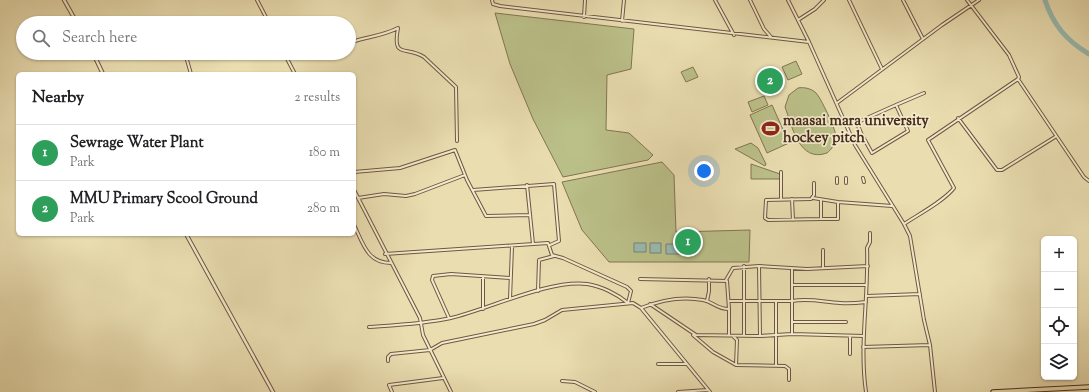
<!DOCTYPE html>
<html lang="en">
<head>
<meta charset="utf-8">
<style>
	:root { --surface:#fff; --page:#f6f6f6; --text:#202124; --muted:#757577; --line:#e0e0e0; --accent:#1a73e8 }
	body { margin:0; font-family:"Sorts Mill Goudy",serif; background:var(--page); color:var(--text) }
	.controls { position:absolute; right:12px; bottom:12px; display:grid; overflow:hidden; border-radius:6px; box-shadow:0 1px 3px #0004 }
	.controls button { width:36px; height:36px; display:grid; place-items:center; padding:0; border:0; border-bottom:1px solid var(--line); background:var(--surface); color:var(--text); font:20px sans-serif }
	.you { position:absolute; left:704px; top:171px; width:14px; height:14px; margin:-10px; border:3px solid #fff; border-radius:50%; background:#1a73e8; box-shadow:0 0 0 6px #1a73e833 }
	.badge { display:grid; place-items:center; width:26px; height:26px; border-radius:50%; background:var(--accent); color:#fff; font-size:13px; font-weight:700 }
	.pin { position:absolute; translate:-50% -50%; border:2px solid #fff; box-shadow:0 1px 4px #0006 }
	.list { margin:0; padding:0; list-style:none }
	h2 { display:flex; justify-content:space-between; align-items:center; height:52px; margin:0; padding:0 16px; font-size:17px }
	h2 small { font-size:13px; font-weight:400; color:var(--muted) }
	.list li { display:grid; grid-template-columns:26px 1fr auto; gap:12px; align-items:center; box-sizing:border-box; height:56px; padding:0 16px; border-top:1px solid var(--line) }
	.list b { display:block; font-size:15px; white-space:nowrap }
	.list p { margin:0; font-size:13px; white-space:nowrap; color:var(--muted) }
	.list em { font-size:13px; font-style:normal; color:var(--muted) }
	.icon { flex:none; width:22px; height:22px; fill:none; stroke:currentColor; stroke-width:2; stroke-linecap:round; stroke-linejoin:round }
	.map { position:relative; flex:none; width:1089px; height:392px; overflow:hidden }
	.search { position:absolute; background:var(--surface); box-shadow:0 1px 3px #0004; left:16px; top:16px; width:340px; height:44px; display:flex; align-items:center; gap:10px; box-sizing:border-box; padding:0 14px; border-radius:22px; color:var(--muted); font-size:15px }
	.panel { position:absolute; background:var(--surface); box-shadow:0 1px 3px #0004; left:16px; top:72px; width:340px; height:164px; border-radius:6px }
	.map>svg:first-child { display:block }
	.green { fill:#bbc089; stroke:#827552 }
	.water { fill:#98bbb2; stroke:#788175 }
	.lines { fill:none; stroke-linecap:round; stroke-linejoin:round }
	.river { stroke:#98bbb2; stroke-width:5 }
	.minor-casing { stroke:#705740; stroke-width:4 }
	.tertiary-casing { stroke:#705740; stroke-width:4.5 }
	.trunk-casing { stroke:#482a1a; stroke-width:5.5 }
	.minor { stroke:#f1eacc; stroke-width:2 }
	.tertiary { stroke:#f1eacc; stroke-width:2.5 }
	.trunk { stroke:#eadeb1; stroke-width:3.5 }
	.labels { text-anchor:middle; stroke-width:3.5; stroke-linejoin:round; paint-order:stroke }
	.poi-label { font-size:15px; font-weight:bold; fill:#482a1a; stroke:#f1eacc; text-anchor:start }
</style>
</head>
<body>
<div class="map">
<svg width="1089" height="392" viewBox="0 0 1089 392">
	<rect width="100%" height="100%" fill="#eadeb1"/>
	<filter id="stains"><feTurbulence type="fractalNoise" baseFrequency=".005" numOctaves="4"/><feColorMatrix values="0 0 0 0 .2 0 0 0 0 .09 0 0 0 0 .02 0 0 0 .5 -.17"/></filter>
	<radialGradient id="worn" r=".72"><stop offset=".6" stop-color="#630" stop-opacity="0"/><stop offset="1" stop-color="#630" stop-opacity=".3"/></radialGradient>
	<!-- green -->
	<path class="green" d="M 495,13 L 634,29 L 631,69 L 607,75 L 606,130 L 629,133 L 653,155 L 648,160 L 563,177 L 533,119 L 510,64 Z
		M 796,61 L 802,74 L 788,80 L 782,67 Z
		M 693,67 L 698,77 L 686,82 L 681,72 Z
		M 775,70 L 783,85 L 766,94 L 758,77 Z
		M 798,88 C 803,87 811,88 816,93 C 821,98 835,128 836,136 C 836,143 832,149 827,153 C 799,163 792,126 785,107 L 789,95 Z
		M 764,96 L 768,105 L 752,112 L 748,102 Z
		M 772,105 L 789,143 L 767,153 L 750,115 Z
		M 751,143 L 758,148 L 766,164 L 765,166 L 735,149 Z
		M 662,162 L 674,175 L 676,232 L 750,230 L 749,262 L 609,262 L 582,230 L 562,182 Z
		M 751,164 L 780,174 L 780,179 L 751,179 Z"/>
	<!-- water -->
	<path class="water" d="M 634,243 L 646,243 L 646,252 L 634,252 Z
		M 650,243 L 661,243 L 661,253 L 650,253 Z
		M 666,244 L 689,244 L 689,254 L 666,254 Z"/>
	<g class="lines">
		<!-- river -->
		<path class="river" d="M 1045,0 C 1053,25 1067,41 1089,54"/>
		<defs>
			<path id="minor" d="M 257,0 L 269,23
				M 492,0 L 493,4 L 500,6 L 809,42 L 855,145 L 904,224 L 910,236 L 924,320 L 930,345 L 935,392
				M 715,0 L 734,35
				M 750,0 L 764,29 L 771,37
				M 788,0 L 809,42
				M 849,0 L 882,69
				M 903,0 L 923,39
				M 967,0 L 1009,55 L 1019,77 L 1018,79 L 1084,177 L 1089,181
				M 584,17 L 585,0
				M 798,20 L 815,9 L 824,0
				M 622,21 L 624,0
				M 349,43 C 365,37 383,36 398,28 C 392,60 406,45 424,57 L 456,87 L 457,141
				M 185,53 L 191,74
				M 284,53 L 295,74
				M 286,56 L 294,53
				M 837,103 L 942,25 L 979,0
				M 958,118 L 997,170 L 1002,170 L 1055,137
				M 862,135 L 858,126 L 858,122 L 896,105
				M 854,142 L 862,135 L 872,153 L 908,131 L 896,105 L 924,93
				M 354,172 L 400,168 L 455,150 L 467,180 L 486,216 L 530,215
				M 781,172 L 781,199
				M 837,178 L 837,183
				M 846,178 L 846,183
				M 863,178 L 864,182
				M 814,183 L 814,195 L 811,199 L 766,200 L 765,218 L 768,220 L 821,219
				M 527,185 L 533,244
				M 354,190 L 420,318 L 423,335 L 451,392
				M 473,190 L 554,184 L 559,241 L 550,245
				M 358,198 L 384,194 L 406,196 L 415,194 L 465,175
				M 813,198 L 838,202 L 838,219 L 821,219 L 821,200
				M 792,199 L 793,220
				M 838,202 L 892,206
				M 904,224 C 919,214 944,201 954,188 L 928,140 L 1018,79
				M 354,225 C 363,243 367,263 391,263
				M 823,250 L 823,268
				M 792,269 L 792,334
				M 640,279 L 727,281 L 729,309 L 729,335
				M 726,280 L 733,268 L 759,266
				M 792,285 L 866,285
				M 538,291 L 539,260 L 554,256
				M 867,296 L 920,294
				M 510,299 L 512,247
				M 707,301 L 709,291 L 709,279
				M 729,301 L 792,301 C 810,298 823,302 840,303 C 849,304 858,303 866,302
				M 776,301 L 776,365
				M 650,304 L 696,335 L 760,336 L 792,334 L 864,336
				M 641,308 C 661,300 682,296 703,300 C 714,302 716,309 729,309
				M 483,309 L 483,277
				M 449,318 L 432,280 L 433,276 L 451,274 L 510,278
				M 792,322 L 846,322
				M 369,327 C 398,325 423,324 451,318 C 489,309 550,279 587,284 C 601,286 617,294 628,303 L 631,291 L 627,287 L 563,258 L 552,255 L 548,243 L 385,254
				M 693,335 L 713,352 L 736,365
				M 744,335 L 744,266
				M 733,336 L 737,340 L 736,365 L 785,366 L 789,369 L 789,380
				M 760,336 L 759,266 L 807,269 L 868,266
				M 850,336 L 850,354
				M 863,347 L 930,345
				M 388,361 L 388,357 L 391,354 L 430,350 L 442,343 L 534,324 L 545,320 L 562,310 L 633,303 L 641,308 L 710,392
				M 658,364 L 686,364
				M 562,381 L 575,382 L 595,392
				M 392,392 L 389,385 L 443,378
				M 678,392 L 708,390
				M 866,392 C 859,344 869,296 867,248 L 870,242 L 870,233"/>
			<path id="tertiary" d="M 64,0 L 77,23
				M 93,53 L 103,74
				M 186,234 L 273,392"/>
			<path id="trunk" d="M 993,392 L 1089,387"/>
		</defs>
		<!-- minor casing -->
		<use href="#minor" class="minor-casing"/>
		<!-- tertiary casing -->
		<use href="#tertiary" class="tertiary-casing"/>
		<!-- trunk casing -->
		<use href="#trunk" class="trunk-casing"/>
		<!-- minor -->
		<use href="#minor" class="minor"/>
		<!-- tertiary -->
		<use href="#tertiary" class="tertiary"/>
		<!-- trunk -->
		<use href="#trunk" class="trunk"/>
	</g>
	<!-- icons -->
	<defs>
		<symbol id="stadium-bare" viewBox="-9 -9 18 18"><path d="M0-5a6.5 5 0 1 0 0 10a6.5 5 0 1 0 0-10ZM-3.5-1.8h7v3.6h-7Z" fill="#8f2418" stroke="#f1eacc" stroke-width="2.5" paint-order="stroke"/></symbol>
	</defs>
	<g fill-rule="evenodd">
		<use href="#stadium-bare" x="758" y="116" width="25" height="25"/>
	</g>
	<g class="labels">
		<!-- poi labels -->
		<g class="poi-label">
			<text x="783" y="125">maasai mara university<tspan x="783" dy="17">hockey pitch</tspan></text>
		</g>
	</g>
	<rect width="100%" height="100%" filter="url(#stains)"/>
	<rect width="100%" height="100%" fill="url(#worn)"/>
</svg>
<div class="controls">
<button>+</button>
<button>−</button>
<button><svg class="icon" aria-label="locate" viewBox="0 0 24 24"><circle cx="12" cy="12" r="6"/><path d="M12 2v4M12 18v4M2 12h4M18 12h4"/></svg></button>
<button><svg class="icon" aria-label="layers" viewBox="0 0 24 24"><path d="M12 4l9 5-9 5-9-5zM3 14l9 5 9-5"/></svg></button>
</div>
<div class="you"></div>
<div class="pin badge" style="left:688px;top:242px;background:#2e9e5b">1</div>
<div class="pin badge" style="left:770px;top:81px;background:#2e9e5b">2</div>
<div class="search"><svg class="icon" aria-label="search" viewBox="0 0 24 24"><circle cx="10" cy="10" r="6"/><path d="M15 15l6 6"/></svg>Search here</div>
<section class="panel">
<h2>Nearby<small>2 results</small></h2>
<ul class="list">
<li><span class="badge" style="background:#2e9e5b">1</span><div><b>Sewrage Water Plant</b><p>Park</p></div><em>180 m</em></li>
<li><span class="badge" style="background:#2e9e5b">2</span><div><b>MMU Primary Scool Ground</b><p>Park</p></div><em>280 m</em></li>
</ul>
</section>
</div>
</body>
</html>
